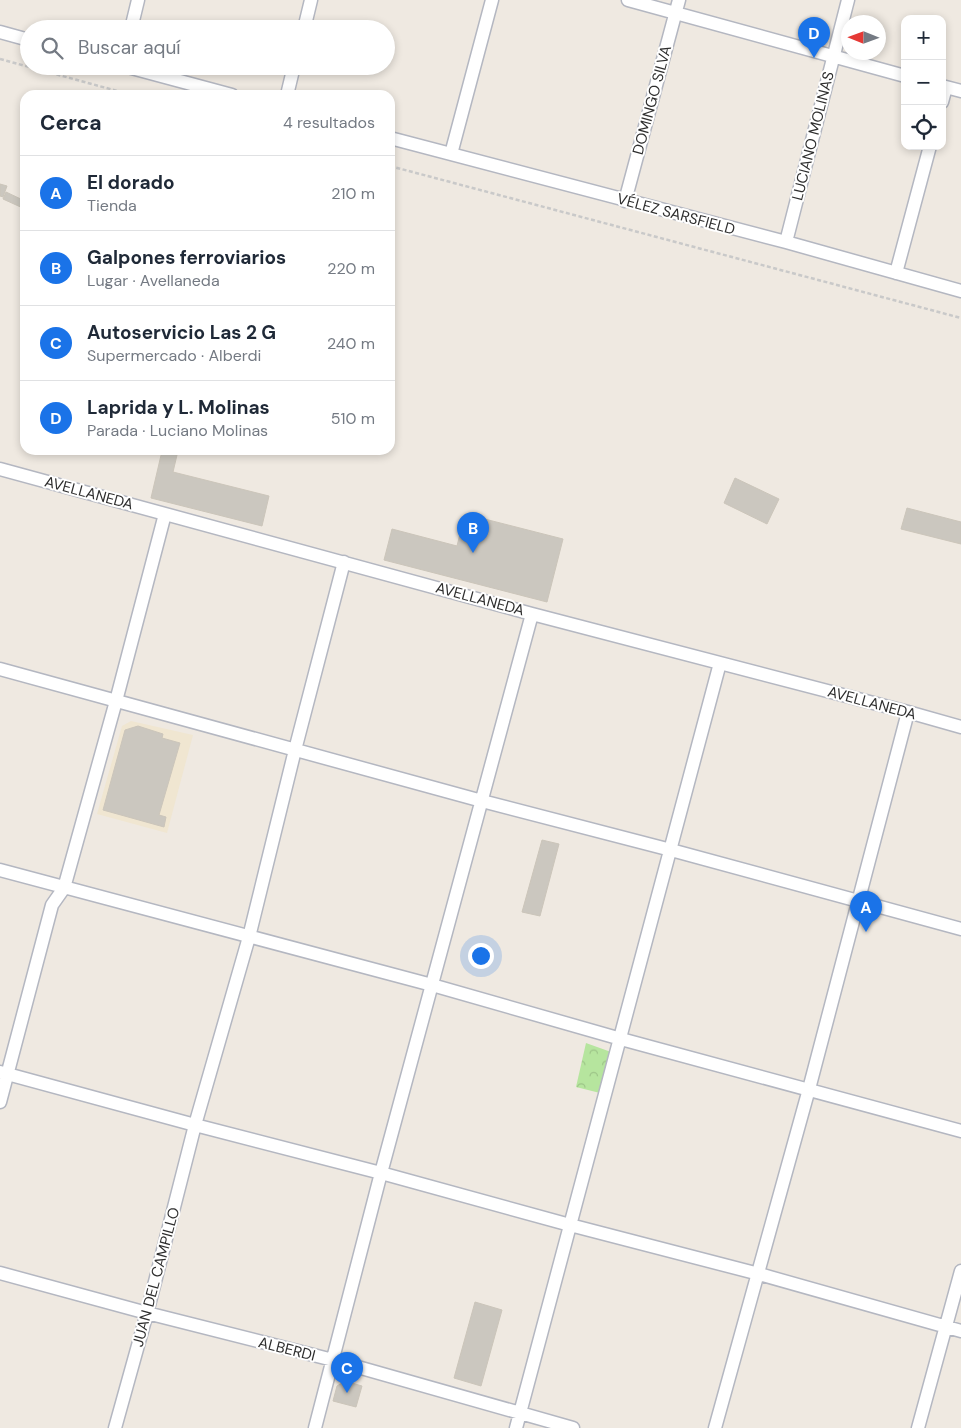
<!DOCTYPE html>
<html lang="es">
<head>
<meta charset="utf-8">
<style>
	:root { --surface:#fff; --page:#f6f6f7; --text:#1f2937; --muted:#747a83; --line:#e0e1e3; --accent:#1a73e8 }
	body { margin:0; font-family:"DM Sans",sans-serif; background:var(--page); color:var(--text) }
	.controls { position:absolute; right:15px; top:15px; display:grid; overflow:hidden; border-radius:10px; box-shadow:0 2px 8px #0003 }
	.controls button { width:45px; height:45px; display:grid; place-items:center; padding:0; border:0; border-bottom:1px solid var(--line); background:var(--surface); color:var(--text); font:25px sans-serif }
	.compass { position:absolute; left:841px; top:15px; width:45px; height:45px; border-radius:50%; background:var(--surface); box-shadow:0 2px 8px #0003; rotate:271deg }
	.you { position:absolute; left:480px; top:955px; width:18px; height:18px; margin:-12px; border:4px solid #fff; border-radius:50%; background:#1a73e8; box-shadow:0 0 0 8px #1a73e833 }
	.badge { display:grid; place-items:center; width:32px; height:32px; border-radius:50%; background:var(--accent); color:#fff; font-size:16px; font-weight:700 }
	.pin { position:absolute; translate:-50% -41px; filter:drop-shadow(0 1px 2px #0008) }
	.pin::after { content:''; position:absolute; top:26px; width:18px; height:15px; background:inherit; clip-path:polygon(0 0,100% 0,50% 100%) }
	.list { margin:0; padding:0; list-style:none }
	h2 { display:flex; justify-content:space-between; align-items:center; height:65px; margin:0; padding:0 20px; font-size:21px }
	h2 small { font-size:16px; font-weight:400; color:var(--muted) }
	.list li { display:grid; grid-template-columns:32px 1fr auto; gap:15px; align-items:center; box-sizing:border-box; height:75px; padding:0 20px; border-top:1px solid var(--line) }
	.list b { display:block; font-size:19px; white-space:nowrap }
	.list p { margin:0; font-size:16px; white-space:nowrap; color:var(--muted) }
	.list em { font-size:16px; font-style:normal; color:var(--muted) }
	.icon { flex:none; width:28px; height:28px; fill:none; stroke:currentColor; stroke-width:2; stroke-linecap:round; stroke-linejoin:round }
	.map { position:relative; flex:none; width:961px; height:1428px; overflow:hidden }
	.search { position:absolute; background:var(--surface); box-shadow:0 2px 8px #0003; left:20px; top:20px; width:375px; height:55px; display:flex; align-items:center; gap:12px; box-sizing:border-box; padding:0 18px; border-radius:28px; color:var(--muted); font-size:19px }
	.panel { position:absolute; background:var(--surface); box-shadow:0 2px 8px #0003; left:20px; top:90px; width:375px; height:365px; border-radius:15px }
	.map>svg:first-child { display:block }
	.education { fill:#f0e6d1 }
	.forest { fill:url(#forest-crowns) }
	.building { fill:#cbc7bf; stroke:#cbc5ba }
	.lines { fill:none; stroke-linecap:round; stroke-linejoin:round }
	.street-casing { stroke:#b4b7c1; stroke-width:15 }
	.path { stroke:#c9c9c9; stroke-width:2.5; stroke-dasharray:4 2.5; stroke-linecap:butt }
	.street { stroke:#fff; stroke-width:12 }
	.labels { text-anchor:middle; stroke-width:4; stroke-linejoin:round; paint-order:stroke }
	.street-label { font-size:15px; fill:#2e2e2e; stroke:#fff }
</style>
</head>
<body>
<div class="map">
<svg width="961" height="1428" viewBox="0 0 961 1428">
	<defs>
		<pattern id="forest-crowns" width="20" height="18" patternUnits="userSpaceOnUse" patternTransform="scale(1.25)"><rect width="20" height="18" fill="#b6e59e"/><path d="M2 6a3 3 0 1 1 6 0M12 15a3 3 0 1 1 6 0" fill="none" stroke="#9dc588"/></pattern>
	</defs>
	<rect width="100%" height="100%" fill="#efe9e1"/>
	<!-- education -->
	<path class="education" d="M 131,721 L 193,735 L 167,833 L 97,814 L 122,726 Z"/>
	<!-- forest -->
	<path class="forest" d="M 586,1043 L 611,1052 L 600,1093 L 576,1087 Z"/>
	<!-- building -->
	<path class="building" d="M 0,184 L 7,186 L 3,197 L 0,196 Z
		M 6,192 L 25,201 L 25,209 L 3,199 Z
		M 162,451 L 177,455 L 173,472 L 269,496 L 262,526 L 151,498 Z
		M 735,478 L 779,499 L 767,524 L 724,503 Z
		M 907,508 L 961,522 L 961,544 L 901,529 Z
		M 465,514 L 563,539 L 547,602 L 384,560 L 392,529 L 457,546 Z
		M 138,726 L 163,734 L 162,738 L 180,743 L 159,815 L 166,817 L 164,827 L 103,810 L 125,730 Z
		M 542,840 L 559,844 L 540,916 L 522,912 Z
		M 475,1302 L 502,1310 L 481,1386 L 454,1378 Z
		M 345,1381 L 362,1386 L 356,1407 L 333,1401 L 337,1386 Z"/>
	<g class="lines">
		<defs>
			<path id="street" d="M 628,0 L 905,76
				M 131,29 L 138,0
				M 304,29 L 311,0
				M 0,32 L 29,40
				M 124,66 L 232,95
				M 942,86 L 961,91
				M 287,95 L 294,66
				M 942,102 L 946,87
				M 390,138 L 786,242 L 961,291
				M 451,154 L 492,0
				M 625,201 L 679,0
				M 786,242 L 848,0
				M 896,273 L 930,146
				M 0,469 L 532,614 L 908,712 L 961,727
				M 0,669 L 482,801 L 671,850 L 961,929
				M 0,870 L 432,985 L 621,1039 L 961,1131
				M 0,1072 L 195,1125 L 381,1173 L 570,1225 L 759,1274 L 961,1331
				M 0,1102 L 52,905 L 64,888 L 116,701 L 165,514
				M 0,1273 L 147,1313 L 333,1360 L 573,1428
				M 115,1428 L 147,1313 L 195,1125 L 249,937 L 295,750 L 344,562
				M 315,1428 L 381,1173 L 532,614
				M 516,1428 L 720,663
				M 715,1428 L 809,1089 L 908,712
				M 918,1428 L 961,1271"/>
		</defs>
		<!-- street casing -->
		<use href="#street" class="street-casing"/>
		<!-- path -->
		<path class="path" d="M 0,59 L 132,95
			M 390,166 L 961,318"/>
		<!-- street -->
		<use href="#street" class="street"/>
	</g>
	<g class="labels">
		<!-- street labels -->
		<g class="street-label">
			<text transform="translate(652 100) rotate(-75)" y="5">DOMINGO SILVA</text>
			<text transform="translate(813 136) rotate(-76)" y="5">LUCIANO MOLINAS</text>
			<text transform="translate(676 214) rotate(15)" y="5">VÉLEZ SARSFIELD</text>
			<text transform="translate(89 493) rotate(15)" y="5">AVELLANEDA</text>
			<text transform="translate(480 599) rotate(15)" y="5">AVELLANEDA</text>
			<text transform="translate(872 703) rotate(15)" y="5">AVELLANEDA</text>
			<text transform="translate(156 1277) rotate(-75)" y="5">JUAN DEL CAMPILLO</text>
			<text transform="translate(287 1349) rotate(14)" y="5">ALBERDI</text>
		</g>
	</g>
</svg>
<div class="controls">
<button>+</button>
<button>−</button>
<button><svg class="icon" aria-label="locate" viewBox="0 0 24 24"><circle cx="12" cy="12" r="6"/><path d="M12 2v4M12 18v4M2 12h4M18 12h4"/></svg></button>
</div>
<svg class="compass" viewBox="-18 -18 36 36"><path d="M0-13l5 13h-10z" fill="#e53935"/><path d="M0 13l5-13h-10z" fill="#747a83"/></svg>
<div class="you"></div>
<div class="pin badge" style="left:866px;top:932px">A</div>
<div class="pin badge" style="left:473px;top:553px">B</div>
<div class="pin badge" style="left:347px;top:1393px">C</div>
<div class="pin badge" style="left:814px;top:58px">D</div>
<div class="search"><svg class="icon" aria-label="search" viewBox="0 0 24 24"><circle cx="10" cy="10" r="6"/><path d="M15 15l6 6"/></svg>Buscar aquí</div>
<section class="panel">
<h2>Cerca<small>4 resultados</small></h2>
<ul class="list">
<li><span class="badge">A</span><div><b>El dorado</b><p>Tienda</p></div><em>210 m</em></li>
<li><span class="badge">B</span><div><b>Galpones ferroviarios</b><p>Lugar · Avellaneda</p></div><em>220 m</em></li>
<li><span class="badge">C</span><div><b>Autoservicio Las 2 G</b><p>Supermercado · Alberdi</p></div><em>240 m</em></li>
<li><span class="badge">D</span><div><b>Laprida y L. Molinas</b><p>Parada · Luciano Molinas</p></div><em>510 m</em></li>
</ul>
</section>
</div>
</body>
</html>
